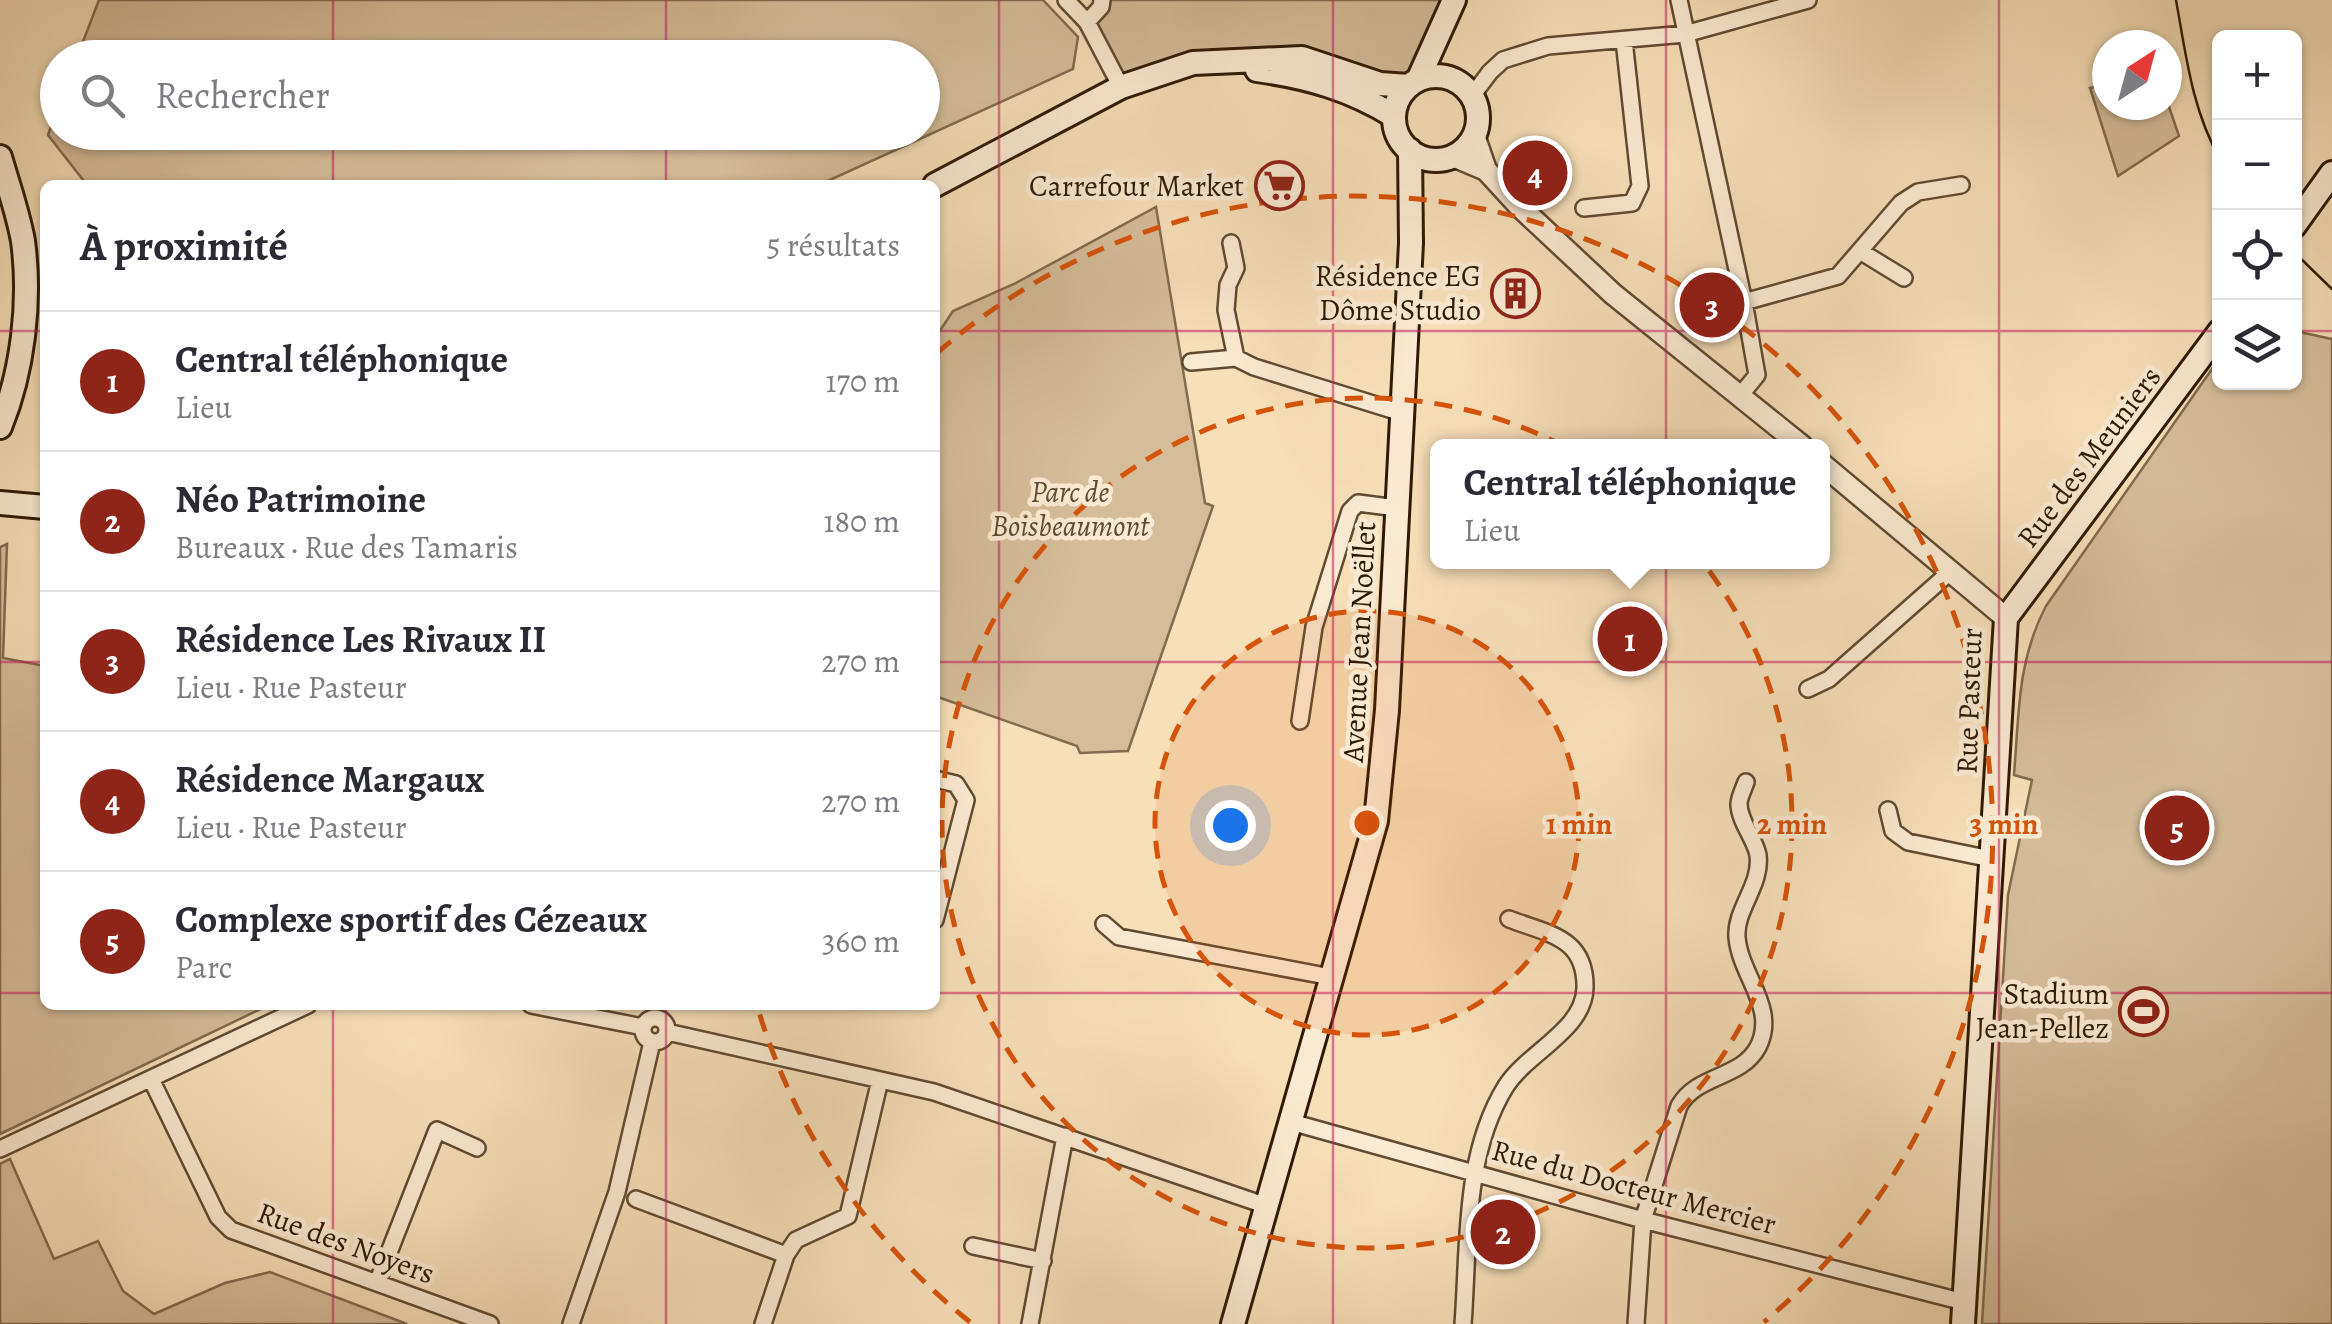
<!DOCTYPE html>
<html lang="fr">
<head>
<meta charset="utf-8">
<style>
	:root { --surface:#fff; --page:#f2f2f3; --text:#2b2b33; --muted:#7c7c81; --line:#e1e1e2; --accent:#8f2418 }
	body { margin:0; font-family:Alegreya,serif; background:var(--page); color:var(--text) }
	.controls { position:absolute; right:30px; top:30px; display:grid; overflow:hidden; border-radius:15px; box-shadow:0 2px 8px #0004 }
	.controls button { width:90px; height:90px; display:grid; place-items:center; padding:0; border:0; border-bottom:2px solid var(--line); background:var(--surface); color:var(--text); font:50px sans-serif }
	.compass { position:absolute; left:2092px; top:30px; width:90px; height:90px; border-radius:50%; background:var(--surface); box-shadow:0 2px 8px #0004; rotate:36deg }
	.you { position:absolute; left:1230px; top:825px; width:35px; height:35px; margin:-25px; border:8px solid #fff; border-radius:50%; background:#1a73e8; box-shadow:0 0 0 15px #1a73e833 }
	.badge { display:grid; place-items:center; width:65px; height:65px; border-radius:50%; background:var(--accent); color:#fff; font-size:32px; font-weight:700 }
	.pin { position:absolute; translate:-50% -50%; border:5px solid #fff; box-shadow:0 2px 10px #0006 }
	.popup { position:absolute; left:1430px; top:439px; width:400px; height:130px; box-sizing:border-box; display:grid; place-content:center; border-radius:15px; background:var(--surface); filter:drop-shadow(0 2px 8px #0005); font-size:32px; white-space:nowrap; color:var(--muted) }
	.popup b { font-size:38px; color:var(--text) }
	.popup::after { content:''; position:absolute; left:50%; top:100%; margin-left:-20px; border:20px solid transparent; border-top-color:var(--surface) }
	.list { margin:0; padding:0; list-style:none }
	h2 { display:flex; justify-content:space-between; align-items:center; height:130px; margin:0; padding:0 40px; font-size:42px }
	h2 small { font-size:32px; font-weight:400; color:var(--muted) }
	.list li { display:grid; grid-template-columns:65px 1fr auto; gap:30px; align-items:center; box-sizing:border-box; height:140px; padding:0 40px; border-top:2px solid var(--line) }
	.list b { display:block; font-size:38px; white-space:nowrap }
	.list p { margin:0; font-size:32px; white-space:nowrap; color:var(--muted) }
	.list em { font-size:32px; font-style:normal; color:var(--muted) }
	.icon { flex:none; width:55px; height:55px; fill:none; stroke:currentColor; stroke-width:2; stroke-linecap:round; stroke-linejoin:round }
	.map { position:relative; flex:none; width:2332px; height:1324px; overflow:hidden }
	.search { position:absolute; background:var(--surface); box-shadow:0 2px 8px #0004; left:40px; top:40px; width:900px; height:110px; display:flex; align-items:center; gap:25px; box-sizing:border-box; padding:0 35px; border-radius:55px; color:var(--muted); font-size:38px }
	.panel { position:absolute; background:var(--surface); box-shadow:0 2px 8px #0004; left:40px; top:180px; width:900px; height:830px; border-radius:15px }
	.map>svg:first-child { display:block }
	.green { fill:#d5bd99; stroke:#826b4e; stroke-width:2.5 }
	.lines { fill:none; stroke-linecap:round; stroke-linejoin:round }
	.minor-casing { stroke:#624a31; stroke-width:20 }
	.tertiary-casing { stroke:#624a31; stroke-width:25 }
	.secondary-casing { stroke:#301904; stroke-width:28 }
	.minor { stroke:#faead1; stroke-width:15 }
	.tertiary { stroke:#faead1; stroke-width:20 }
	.secondary { stroke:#faead1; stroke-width:22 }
	.tram { stroke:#301904; stroke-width:2.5 }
	.grid { fill:none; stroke:#c2185b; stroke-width:2.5; stroke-opacity:0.55 }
	.ring { fill:none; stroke:#d6530b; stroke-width:5; stroke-dasharray:18 12 }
	.labels { text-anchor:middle; stroke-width:9; stroke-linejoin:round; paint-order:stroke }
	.poi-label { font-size:30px; fill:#301904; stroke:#faead1; text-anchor:end }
	.street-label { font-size:30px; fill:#301904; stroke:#faead1 }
	.park-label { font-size:30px; font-style:italic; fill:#624a31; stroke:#faead1 }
	.centre { fill:#d6530b; stroke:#faead1; stroke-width:5 }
	.ring-label { font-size:30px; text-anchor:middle; font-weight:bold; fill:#d6530b; stroke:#faead1; stroke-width:9; stroke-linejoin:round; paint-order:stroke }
</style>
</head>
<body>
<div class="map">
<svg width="2332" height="1324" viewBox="0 0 2332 1324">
	<rect width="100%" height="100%" fill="#f7dfb8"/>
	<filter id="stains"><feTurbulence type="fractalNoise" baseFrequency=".002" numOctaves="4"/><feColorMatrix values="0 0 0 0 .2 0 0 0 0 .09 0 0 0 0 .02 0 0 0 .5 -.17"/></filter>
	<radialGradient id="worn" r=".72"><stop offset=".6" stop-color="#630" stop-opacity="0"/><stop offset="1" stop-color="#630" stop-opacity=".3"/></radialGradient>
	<!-- green -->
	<path class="green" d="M 99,0 L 1043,0 L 1078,37 L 1073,69 L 819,185 L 87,185 L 48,135 L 57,109 L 58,132 L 922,132 L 922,58 L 77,57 Z
		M 1102,0 L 1454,0 L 1418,80 L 1274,58 L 1121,87 L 1087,22 Z
		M 2107,84 L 2107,105 L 2167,105 L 2167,101 L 2179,136 L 2118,176 L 2090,88 Z
		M 1156,207 L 1205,503 L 1213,506 L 1128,751 L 1080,753 L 1077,746 L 935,696 L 935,338 L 953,311 L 1014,284 Z
		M 2295,331 L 2332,339 L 2332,1324 L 1982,1324 L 2008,895 L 2032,780 L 2014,775 C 2019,715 2017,661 2046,606 L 2219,359 L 2220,382 L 2294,382 Z
		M 7,544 L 3,658 L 45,666 L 45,1005 L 269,1005 L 0,1134 L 0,547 Z
		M 10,1159 L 54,1259 L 98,1241 L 123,1291 L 154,1314 L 225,1283 L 270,1272 L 407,1324 L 0,1324 L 0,1164 Z"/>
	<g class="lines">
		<defs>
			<path id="minor" d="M 1066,0 L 1087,22 L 1121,87
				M 1679,0 L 1744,302 L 1757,375 L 1739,397
				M 1087,22 L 1101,7 L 1102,0
				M 1472,96 L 1490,72 L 1503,60 L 1548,46 L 1685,34 L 1808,0
				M 1584,208 L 1632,203 L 1640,186 L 1624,40
				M 1231,243 L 1236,268 L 1228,285 L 1226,310 L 1236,358 L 1254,367 L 1402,413
				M 1860,251 L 1904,278
				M 1744,302 L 1838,276 L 1901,203 L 1918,192 L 1961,185
				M 1191,362 L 1236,358
				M 1808,689 L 1829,679 L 1950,572
				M 1300,721 L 1314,627 L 1350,511 L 1358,503 L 1397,508
				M 935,779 L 956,784 L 966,800 L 935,920
				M 1888,810 L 1893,831 L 1908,842 L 1991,859
				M 1104,924 L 1119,937 L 1331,977
				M 531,1005 L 643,1027
				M643 1030a12 12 0 1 1 24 0a12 12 0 1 1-24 0Z
				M 667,1032 L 934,1092 L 1267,1206
				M 152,1081 L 218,1217 L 231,1230 L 490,1324
				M 1291,1122 L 1643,1220 L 1964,1302
				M 0,1149 L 308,1005
				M 636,1199 L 786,1255
				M 973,1246 L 1043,1261
				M 377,1283 L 437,1130 L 477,1148
				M 571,1324 L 617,1192 L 652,1042
				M 763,1324 L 786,1255 L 796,1240 L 848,1216 L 880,1080
				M 1030,1324 L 1065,1136
				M 1463,1324 C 1469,1246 1463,1155 1506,1086 C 1528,1052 1584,1030 1585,988 C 1586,937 1548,934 1509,919
				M 1636,1324 L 1643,1220 L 1679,1106 C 1697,1074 1741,1079 1758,1047 C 1778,1008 1740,976 1737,937 C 1735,909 1762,885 1758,855 C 1755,839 1739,821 1739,804 C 1739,798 1744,788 1746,782"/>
			<path id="tertiary" d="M 1474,135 L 1486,170
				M 1453,156 L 1486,170 L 1520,207 L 1613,294 L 1802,446
				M 1822,464 L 2006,618"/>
			<path id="secondary" d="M 1257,70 C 1308,77 1350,89 1394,116
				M1394 118a42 42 0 1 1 84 0a42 42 0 1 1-84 0Z
				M 1418,80 L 1454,0
				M 0,157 C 8,185 18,213 23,241 C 31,301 23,371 0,427
				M 935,185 L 1121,87 L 1193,63 L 1302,58 L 1380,84 L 1409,86
				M 2294,226 L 2332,173
				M 0,503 L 45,507
				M 1233,1324 L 1376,821 L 1387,710 L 1411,243 L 1410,150
				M 1963,1324 L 2006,618 L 2220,331"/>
		</defs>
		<!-- minor casing -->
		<use href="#minor" class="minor-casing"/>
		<!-- tertiary casing -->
		<use href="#tertiary" class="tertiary-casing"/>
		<!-- secondary casing -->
		<use href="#secondary" class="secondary-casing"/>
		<!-- minor -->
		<use href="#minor" class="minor"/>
		<!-- tertiary -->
		<use href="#tertiary" class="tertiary"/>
		<!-- secondary -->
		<use href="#secondary" class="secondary"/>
		<!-- tram -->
		<path class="tram" d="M 2176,0 C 2186,55 2192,110 2220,159
			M 2294,252 L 2332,289"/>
	</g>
	<!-- grid -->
	<path class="grid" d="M 333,0 L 333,58M 666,0 L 666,58M 999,0 L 999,1324M 1333,0 L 1333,1324M 1666,0 L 1666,1324M 1999,0 L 1999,1324M 333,132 L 333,185M 666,132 L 666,185M 0,331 L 45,331M 935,331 L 2220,331M 2294,331 L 2332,331M 0,662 L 45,662M 935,662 L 2332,662M 0,993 L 45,993M 935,993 L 2332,993M 333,1005 L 333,1324M 666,1005 L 666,1324"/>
	<!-- distance rings -->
	<circle cx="1367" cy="823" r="212" fill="#d6530b" fill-opacity=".12"/>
	<g class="ring">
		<circle cx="1367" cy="823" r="212"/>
		<circle cx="1367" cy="823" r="425"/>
		<path d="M970 1322A637 637 0 0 1 758 1009M937 353A637 637 0 1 1 1764 1322"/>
	</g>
	<!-- icons -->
	<defs>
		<symbol id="supermarket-ring" viewBox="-11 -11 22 22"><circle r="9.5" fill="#faead1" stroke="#8f2418" stroke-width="1.5"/><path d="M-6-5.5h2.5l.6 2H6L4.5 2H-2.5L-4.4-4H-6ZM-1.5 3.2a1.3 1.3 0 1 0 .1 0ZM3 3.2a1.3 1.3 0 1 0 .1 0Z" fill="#8f2418"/></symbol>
		<symbol id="building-ring" viewBox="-11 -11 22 22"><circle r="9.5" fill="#faead1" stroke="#8f2418" stroke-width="1.5"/><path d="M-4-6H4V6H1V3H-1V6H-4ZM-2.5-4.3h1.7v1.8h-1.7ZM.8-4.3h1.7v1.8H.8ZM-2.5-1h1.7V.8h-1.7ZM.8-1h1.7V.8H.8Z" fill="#8f2418"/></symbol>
		<symbol id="stadium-ring" viewBox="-11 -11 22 22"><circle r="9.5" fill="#faead1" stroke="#8f2418" stroke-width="1.5"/><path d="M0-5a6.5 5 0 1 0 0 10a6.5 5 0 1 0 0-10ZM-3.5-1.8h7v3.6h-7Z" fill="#8f2418"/></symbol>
	</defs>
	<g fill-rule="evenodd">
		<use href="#supermarket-ring" x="1252" y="158" width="55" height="55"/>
		<use href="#building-ring" x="1488" y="266" width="55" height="55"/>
		<use href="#stadium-ring" x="2116" y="984" width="55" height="55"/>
	</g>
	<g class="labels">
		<!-- poi labels -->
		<g class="poi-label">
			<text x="1244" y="196">Carrefour Market</text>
			<text x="1481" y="286">Résidence EG<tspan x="1481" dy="34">Dôme Studio</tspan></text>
			<text x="2109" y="1004">Stadium<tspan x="2109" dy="34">Jean-Pellez</tspan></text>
		</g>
		<!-- street labels -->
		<g class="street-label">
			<text transform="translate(2089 457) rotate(-53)" y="10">Rue des Meuniers</text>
			<text transform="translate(1359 642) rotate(-87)" y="10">Avenue Jean Noëllet</text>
			<text transform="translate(1969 701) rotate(-88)" y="10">Rue Pasteur</text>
			<text transform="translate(1634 1187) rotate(15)" y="10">Rue du Docteur Mercier</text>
			<text transform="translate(346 1243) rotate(20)" y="10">Rue des Noyers</text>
		</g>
		<!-- park labels -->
		<g class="park-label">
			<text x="1070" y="502">Parc de<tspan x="1070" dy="34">Boisbeaumont</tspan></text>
		</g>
	</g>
	<circle cx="1367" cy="823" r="15" class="centre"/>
	<g class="ring-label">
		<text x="1579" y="834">1 min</text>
		<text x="1792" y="834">2 min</text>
		<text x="2004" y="834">3 min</text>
	</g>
	<rect width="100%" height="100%" filter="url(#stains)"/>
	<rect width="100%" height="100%" fill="url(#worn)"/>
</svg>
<div class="controls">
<button>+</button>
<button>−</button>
<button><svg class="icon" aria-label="locate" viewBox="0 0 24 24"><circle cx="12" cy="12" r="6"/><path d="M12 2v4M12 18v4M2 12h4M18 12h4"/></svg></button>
<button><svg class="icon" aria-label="layers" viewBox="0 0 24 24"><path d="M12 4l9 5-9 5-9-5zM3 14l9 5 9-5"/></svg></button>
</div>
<svg class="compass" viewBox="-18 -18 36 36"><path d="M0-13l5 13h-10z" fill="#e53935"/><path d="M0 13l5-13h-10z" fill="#7c7c81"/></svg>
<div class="you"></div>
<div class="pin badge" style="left:1630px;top:639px">1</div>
<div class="popup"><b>Central téléphonique</b>Lieu</div>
<div class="pin badge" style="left:1503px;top:1232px">2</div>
<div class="pin badge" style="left:1712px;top:305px">3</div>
<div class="pin badge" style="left:1535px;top:173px">4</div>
<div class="pin badge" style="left:2177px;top:828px">5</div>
<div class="search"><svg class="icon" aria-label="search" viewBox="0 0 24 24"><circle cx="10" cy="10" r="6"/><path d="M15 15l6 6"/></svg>Rechercher</div>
<section class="panel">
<h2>À proximité<small>5 résultats</small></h2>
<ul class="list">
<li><span class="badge">1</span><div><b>Central téléphonique</b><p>Lieu</p></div><em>170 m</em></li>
<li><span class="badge">2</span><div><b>Néo Patrimoine</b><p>Bureaux · Rue des Tamaris</p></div><em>180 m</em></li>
<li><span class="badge">3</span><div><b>Résidence Les Rivaux II</b><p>Lieu · Rue Pasteur</p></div><em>270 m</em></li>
<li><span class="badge">4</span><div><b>Résidence Margaux</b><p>Lieu · Rue Pasteur</p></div><em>270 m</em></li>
<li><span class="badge">5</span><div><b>Complexe sportif des Cézeaux</b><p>Parc</p></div><em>360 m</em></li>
</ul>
</section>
</div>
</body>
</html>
